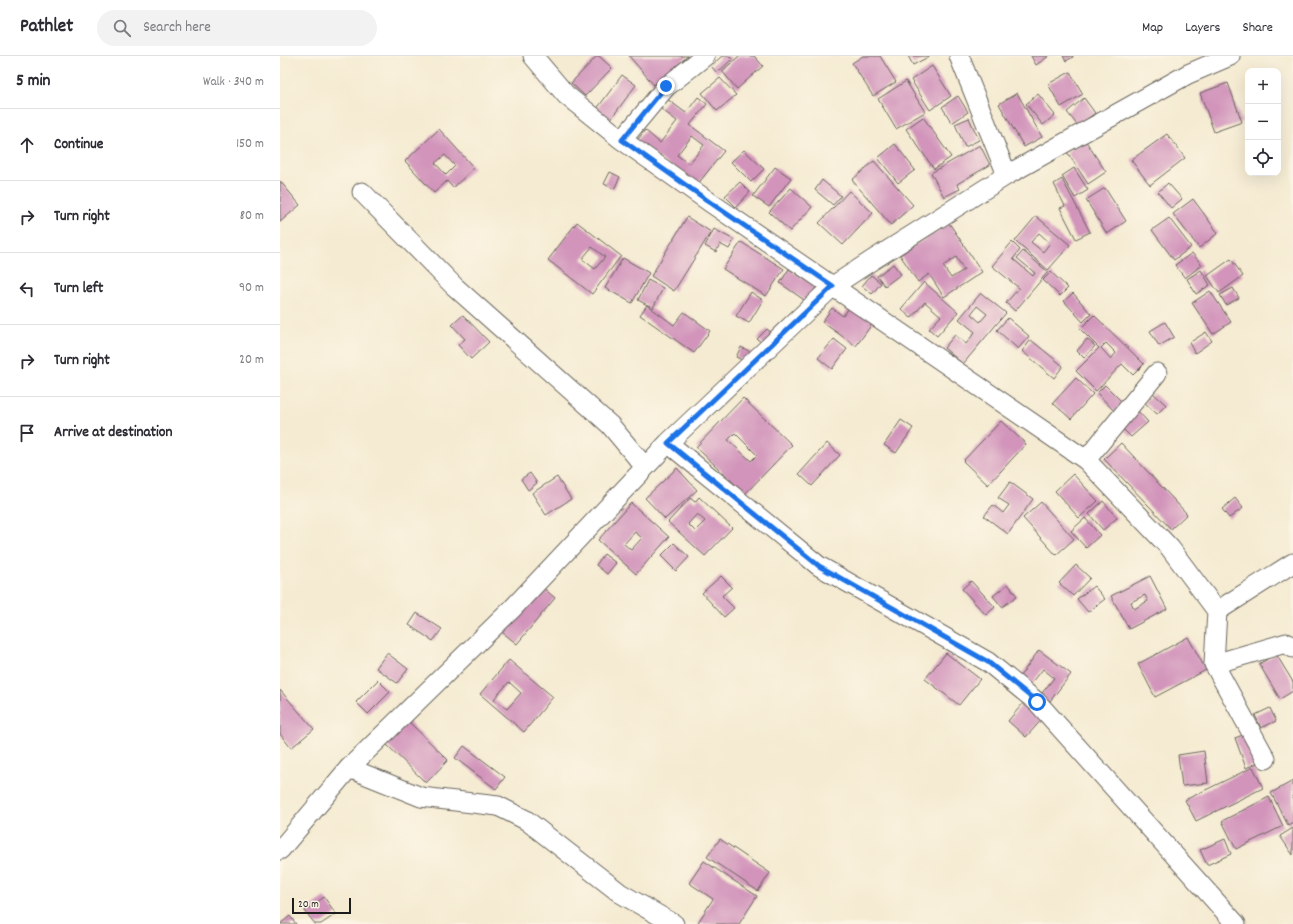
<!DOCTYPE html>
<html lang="en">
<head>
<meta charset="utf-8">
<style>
	:root { --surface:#fff; --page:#f2f2f3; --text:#2b2b33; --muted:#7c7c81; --line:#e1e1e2 }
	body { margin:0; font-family:Dekko,sans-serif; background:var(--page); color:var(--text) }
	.controls { position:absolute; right:12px; top:12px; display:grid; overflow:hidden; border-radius:8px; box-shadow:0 4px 16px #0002 }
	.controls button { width:36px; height:36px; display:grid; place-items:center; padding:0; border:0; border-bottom:1px solid var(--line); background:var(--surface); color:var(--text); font:20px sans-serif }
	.scale { position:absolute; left:12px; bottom:10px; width:59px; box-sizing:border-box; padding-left:4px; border:2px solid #1c1c1c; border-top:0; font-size:11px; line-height:14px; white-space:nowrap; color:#1c1c1c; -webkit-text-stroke:3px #fcf5e5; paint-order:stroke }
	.stop { position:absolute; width:12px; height:12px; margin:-9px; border:3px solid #1a73e8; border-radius:50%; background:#fff }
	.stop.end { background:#1a73e8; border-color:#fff; box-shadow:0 1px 4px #0008 }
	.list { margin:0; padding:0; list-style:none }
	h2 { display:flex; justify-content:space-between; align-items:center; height:52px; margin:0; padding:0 16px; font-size:17px }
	h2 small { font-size:13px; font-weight:400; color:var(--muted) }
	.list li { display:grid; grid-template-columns:26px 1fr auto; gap:12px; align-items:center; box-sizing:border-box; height:72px; padding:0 16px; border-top:1px solid var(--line) }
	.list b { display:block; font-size:15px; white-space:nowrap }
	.list em { font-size:13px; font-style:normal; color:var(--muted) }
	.icon { flex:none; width:22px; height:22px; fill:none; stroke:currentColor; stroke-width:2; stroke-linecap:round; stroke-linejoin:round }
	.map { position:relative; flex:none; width:1013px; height:868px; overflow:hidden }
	header { display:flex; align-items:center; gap:24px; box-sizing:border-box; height:56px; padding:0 20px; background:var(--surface); border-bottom:1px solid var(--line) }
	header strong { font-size:19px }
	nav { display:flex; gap:22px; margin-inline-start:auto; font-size:14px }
	.search { width:280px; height:36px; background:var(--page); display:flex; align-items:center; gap:10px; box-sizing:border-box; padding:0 14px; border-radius:22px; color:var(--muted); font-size:15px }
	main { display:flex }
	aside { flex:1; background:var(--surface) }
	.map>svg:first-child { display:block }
	.building { fill:#d294bb; fill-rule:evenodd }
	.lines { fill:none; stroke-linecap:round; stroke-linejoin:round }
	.street-casing { stroke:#68645c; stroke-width:21 }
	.street { stroke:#fff; stroke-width:19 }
	.route { stroke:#1a73e8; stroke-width:5 }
</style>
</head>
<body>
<header>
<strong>Pathlet</strong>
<div class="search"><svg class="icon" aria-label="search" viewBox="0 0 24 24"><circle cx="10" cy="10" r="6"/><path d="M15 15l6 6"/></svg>Search here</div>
<nav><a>Map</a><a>Layers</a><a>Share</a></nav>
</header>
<main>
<aside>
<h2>5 min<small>Walk · 340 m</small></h2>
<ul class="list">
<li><svg class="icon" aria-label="ahead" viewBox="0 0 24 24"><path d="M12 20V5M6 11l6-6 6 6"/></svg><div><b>Continue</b></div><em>150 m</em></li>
<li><svg class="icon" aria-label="right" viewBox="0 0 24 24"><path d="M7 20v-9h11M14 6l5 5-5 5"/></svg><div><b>Turn right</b></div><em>80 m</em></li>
<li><svg class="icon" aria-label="left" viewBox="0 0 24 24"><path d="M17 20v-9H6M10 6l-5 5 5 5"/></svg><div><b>Turn left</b></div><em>90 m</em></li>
<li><svg class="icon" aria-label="right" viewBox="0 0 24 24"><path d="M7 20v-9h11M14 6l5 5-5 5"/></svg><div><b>Turn right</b></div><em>20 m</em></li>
<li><svg class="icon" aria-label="arrive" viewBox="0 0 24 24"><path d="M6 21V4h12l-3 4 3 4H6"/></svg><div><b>Arrive at destination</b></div></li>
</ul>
</aside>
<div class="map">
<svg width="1013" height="868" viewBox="0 0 1013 868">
	<rect width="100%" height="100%" fill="#fcf5e5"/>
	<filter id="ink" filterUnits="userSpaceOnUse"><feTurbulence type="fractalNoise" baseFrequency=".025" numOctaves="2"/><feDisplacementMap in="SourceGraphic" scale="8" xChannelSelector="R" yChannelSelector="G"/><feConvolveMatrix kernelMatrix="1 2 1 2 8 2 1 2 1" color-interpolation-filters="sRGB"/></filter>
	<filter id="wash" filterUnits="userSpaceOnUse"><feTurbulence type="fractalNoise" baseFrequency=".012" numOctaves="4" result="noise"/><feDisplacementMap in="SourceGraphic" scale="16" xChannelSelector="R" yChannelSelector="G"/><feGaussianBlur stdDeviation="0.9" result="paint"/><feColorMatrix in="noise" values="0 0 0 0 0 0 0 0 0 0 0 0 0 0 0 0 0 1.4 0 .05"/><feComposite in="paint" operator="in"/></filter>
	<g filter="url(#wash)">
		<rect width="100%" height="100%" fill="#f5ebd2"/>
		<g id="blocks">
			<!-- building -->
			<path class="building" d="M 317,0 L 319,0 L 332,12 L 305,40 L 291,27 Z
				M 349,0 L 408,0 L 374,29 Z
				M 442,0 L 449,0 L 452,3 L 437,17 L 431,10 Z
				M 459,0 L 474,0 L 483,10 L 457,33 L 442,15 Z
				M 583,0 L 600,0 L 616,26 L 593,40 L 572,7 Z
				M 628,0 L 650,0 L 633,9 Z
				M 751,0 L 769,0 L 756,9 Z
				M 783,0 L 793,0 L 793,1 L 786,5 Z
				M 652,10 L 671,40 L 650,54 L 631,24 Z
				M 790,16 L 803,38 L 781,51 L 768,28 Z
				M 342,19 L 356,29 L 330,64 L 316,54 Z
				M 440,22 L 456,39 L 437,55 L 422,37 Z
				M 626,25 L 645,56 L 616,73 L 598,43 Z
				M 948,27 L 962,66 L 934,76 L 920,37 Z
				M 737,37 L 762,81 L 744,91 L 719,48 Z
				M 758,38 L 775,59 L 763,69 L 746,48 Z
				M 678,40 L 688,56 L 672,67 L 662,51 Z
				M 418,41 L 427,48 L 410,69 L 444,95 L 417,129 L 356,86 L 365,74 L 380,87 L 397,65 L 380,52 L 387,43 L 406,57 ZM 412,80 L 424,89 L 409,108 L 397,99 Z
				M 804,42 L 815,57 L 798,70 L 787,56 Z
				M 643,61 L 671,101 L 654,113 L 626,73 Z
				M 689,62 L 699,84 L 685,91 L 675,68 Z
				M 159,73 L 194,112 L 173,132 L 167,125 L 154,137 L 125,105 ZM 165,99 L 175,110 L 166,119 L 155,107 Z
				M 887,78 L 905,102 L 870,129 L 851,104 Z
				M 805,84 L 826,116 L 808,128 L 787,96 Z
				M 615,88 L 635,114 L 618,127 L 598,102 Z
				M 700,89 L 710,109 L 677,128 L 680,133 L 664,141 L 651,117 Z
				M 464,94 L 484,113 L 471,126 L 451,106 Z
				M 594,105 L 633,149 L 611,169 L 572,124 Z
				M 495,111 L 511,122 L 489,151 L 473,140 Z
				M 794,112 L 808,134 L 795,142 L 782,120 Z
				M 330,116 L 340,121 L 334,133 L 324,128 Z
				M 782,123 L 810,176 L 796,183 L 780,152 L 785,150 L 774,128 Z
				M 542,124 L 561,140 L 553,149 L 535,134 Z
				M 0,125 L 20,149 L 0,166 Z
				M 460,126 L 470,136 L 456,151 L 445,140 Z
				M 888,127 L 902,143 L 891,152 L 878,136 Z
				M 511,132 L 532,151 L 510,175 L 489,156 Z
				M 825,132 L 846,165 L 827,178 L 806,144 Z
				M 569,135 L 593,157 L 563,189 L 539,167 Z
				M 913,143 L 938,177 L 919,192 L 893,158 Z
				M 756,160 L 790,189 L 768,214 L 735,185 ZM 759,177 L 770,187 L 763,196 L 751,186 Z
				M 407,161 L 431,176 L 394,235 L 371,220 Z
				M 889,162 L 911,191 L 894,204 L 872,174 Z
				M 297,166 L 341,200 L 312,238 L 268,204 ZM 312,191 L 325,201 L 315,213 L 302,203 Z
				M 669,167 L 702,216 L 664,241 L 649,218 L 638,226 L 620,199 ZM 676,201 L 684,214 L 671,222 L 663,210 Z
				M 434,173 L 454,184 L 449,193 L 440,188 L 436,196 L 425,190 Z
				M 461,186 L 504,213 L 486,240 L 443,213 Z
				M 732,186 L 740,194 L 733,203 L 753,220 L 755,217 L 737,202 L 743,195 L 768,216 L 735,255 L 726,247 L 739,232 L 712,210 Z
				M 912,197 L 922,209 L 905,222 L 895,209 Z
				M 343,202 L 369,217 L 352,247 L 325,232 Z
				M 951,203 L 963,220 L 939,237 L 927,220 Z
				M 613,208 L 621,218 L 605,230 L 597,220 Z
				M 509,213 L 536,231 L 527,246 L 500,227 Z
				M 921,214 L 930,229 L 916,238 L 907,223 Z
				M 771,216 L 788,232 L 780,240 L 763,224 Z
				M 591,219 L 601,227 L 592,238 L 582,230 Z
				M 368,224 L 383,232 L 373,252 L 358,244 Z
				M 644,226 L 678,256 L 657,280 L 649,273 L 661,260 L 645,246 L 631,262 L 621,253 Z
				M 953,232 L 959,242 L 946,249 L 940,239 Z
				M 930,235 L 951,266 L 933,278 L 912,247 Z
				M 471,236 L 483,244 L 469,267 L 456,260 Z
				M 701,237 L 726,257 L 683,308 L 664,292 L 675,279 L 686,288 L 695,276 L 679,263 ZM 697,250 L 707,258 L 700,266 L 691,258 Z
				M 793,237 L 811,258 L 803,266 L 784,245 Z
				M 572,248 L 595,264 L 576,290 L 542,266 L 552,252 L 563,260 Z
				M 367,249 L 394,269 L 404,256 L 430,275 L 414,297 L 360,259 Z
				M 183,259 L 209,286 L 191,303 L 178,289 L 185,283 L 172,269 Z
				M 814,259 L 864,308 L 853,319 L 842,308 L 816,335 L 796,315 L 819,292 L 800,273 ZM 826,287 L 836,297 L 831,303 L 821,292 Z
				M 728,262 L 749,280 L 738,293 L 717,274 Z
				M 885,266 L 894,281 L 879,290 L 870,275 Z
				M 487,273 L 495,280 L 486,290 L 477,283 Z
				M 926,276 L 932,285 L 915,297 L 909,287 Z
				M 554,283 L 567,293 L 552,313 L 538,302 Z
				M 807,283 L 815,290 L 804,302 L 797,295 Z
				M 751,284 L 783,310 L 774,322 L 742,295 Z
				M 461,291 L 473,297 L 468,307 L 456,301 Z
				M 796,322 L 813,338 L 791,363 L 773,347 Z
				M 825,329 L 843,347 L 835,356 L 817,337 Z
				M 873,337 L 886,349 L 877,358 L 864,346 Z
				M 463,342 L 512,389 L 465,438 L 416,391 ZM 455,377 L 477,399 L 471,405 L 448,384 Z
				M 857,354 L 868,366 L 851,381 L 840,370 Z
				M 621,364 L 633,372 L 616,397 L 604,389 Z
				M 721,365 L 746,388 L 708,429 L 683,405 Z
				M 547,387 L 560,399 L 532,430 L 519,418 Z
				M 841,387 L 907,458 L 891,473 L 824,403 Z
				M 397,412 L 417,434 L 385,463 L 365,442 Z
				M 250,417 L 257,427 L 248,434 L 241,423 Z
				M 793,418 L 818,445 L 799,462 L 775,435 Z
				M 277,421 L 291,443 L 266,459 L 252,437 Z
				M 730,426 L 753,443 L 728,478 L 704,460 L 713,449 L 723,457 L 729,449 L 718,442 Z
				M 419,441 L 452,472 L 425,500 L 388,466 L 410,442 L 415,446 ZM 417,458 L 425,465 L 415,475 L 408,468 Z
				M 955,442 L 963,452 L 949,462 L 942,453 Z
				M 823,445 L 837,462 L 823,474 L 809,458 Z
				M 761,446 L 794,483 L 776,499 L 743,462 Z
				M 351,447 L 389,481 L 356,518 L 318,484 ZM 355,476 L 362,482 L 351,494 L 344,488 Z
				M 805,462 L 820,479 L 806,492 L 791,475 Z
				M 394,487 L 409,501 L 396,515 L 381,500 Z
				M 324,498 L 336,507 L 327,518 L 316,509 Z
				M 796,509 L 810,522 L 793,540 L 779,527 Z
				M 441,520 L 452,531 L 442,540 L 454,552 L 444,561 L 422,537 Z
				M 870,520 L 887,553 L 849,573 L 831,540 ZM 865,539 L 868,545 L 854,553 L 851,546 Z
				M 691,525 L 715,551 L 706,559 L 682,533 Z
				M 728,528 L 737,540 L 722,551 L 713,540 Z
				M 261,530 L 275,542 L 237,588 L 222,576 Z
				M 814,530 L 825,543 L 808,556 L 797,543 Z
				M 137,557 L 162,573 L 153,585 L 129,569 Z
				M 908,581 L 926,614 L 875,641 L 858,608 Z
				M 759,594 L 791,618 L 767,649 L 758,642 L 774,622 L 763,613 L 749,631 L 738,623 Z
				M 107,597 L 128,613 L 117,627 L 96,612 Z
				M 666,597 L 700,623 L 679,649 L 645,623 Z
				M 996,598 L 1013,626 L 1013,635 L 1000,643 L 979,608 Z
				M 229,604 L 273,641 L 244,676 L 200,638 ZM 229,626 L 241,637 L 227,653 L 214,643 Z
				M 98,624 L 110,636 L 88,658 L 76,646 Z
				M 0,634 L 34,673 L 11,692 L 0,678 Z
				M 745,645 L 764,661 L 746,681 L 728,665 Z
				M 990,652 L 996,665 L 981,672 L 975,659 Z
				M 125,662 L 168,704 L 146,727 L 103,685 Z
				M 968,677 L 979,706 L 966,712 L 955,682 Z
				M 184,690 L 225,721 L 216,733 L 175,702 Z
				M 924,695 L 928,727 L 902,730 L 898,699 Z
				M 973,711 L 983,732 L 916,765 L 905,744 Z
				M 1013,725 L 1013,766 L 1008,769 L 991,737 Z
				M 989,741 L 1003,770 L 956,793 L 942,765 Z
				M 1013,772 L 1013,799 L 1000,780 Z
				M 440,783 L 490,817 L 478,835 L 427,801 Z
				M 945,783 L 951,798 L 927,809 L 920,794 Z
				M 424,805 L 477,840 L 459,868 L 417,868 L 433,843 L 409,827 Z
				M 44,841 L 56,858 L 41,868 L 35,868 L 25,855 Z
				M 10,860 L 16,868 L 0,868 Z"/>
		</g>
	</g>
	<g filter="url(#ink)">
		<use href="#blocks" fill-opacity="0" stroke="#68645c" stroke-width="1"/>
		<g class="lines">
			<defs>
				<path id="street" d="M 253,0 L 286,39 L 342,84 L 431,147 L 806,404 L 890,492 L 937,555 L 934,608 L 986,703
					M 342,84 L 386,31 L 425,0
					M 727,119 L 908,18 L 950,0
					M 82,136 L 174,230 L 330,369 L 365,411
					M 388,387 L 539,510 L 708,606 L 757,646 L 956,868
					M 806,404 L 877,317
					M 937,555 L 1013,507
					M 934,608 L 1006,587 L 1013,592
					M 69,712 L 141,741 L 218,750 L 246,764 L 340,837 L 394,868
					M 0,794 L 69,712 L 232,553 L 388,387 L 553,230 L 591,205 L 727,119 L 679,0"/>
			</defs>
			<!-- street casing -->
			<use href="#street" class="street-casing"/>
			<!-- street -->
			<use href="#street" class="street"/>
		</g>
	</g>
	<g class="lines" filter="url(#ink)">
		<!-- route -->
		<path class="route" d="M 386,30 L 342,84 L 431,147 L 553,230 L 388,387 L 539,510 L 708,606 L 757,646"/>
	</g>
</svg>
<div class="controls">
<button>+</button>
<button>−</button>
<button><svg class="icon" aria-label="locate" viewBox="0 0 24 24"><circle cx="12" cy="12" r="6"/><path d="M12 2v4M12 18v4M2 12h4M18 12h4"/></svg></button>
</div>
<div class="scale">20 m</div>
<div class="stop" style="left:757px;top:646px"></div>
<div class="stop end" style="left:386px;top:30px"></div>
</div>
</main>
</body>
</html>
